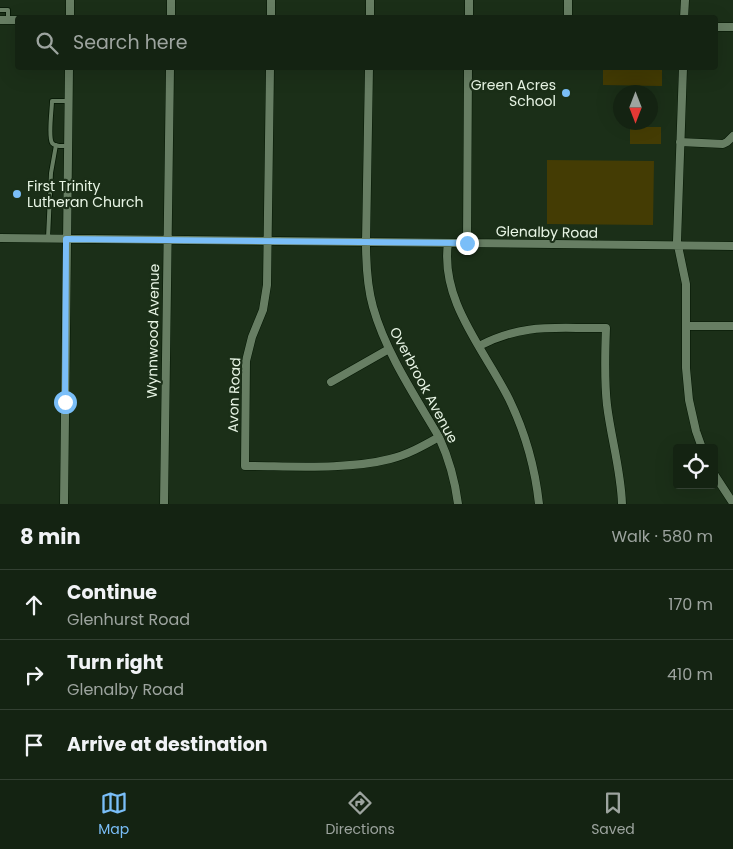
<!DOCTYPE html>
<html lang="en">
<head>
<meta charset="utf-8">
<style>
	:root { --surface:#142312; --page:#1d2b1b; --text:#f1f3f6; --muted:#9da49f; --line:#334032; --accent:#7abef8 }
	body { margin:0; font-family:Poppins,sans-serif; background:var(--page); color:var(--text) }
	.controls { position:absolute; right:15px; bottom:15px; display:grid; overflow:hidden; border-radius:5px; box-shadow:0 5px 20px #0002 }
	.controls button { width:45px; height:45px; display:grid; place-items:center; padding:0; border:0; border-bottom:1px solid var(--line); background:var(--surface); color:var(--text); font:25px sans-serif }
	.compass { position:absolute; left:613px; top:85px; width:45px; height:45px; border-radius:50%; background:var(--surface); box-shadow:0 5px 20px #0002; rotate:180deg }
	.stop { position:absolute; width:15px; height:15px; margin:-11px; border:4px solid #7abef8; border-radius:50%; background:#fff }
	.stop.end { background:#7abef8; border-color:#fff; box-shadow:0 1px 5px #0008 }
	.list { margin:0; padding:0; list-style:none }
	h2 { display:flex; justify-content:space-between; align-items:center; height:65px; margin:0; padding:0 20px; font-size:21px }
	h2 small { font-size:16px; font-weight:400; color:var(--muted) }
	.list li { display:grid; grid-template-columns:32px 1fr auto; gap:15px; align-items:center; box-sizing:border-box; height:70px; padding:0 20px; border-top:1px solid var(--line) }
	.list b { display:block; font-size:19px; white-space:nowrap }
	.list p { margin:0; font-size:16px; white-space:nowrap; color:var(--muted) }
	.list em { font-size:16px; font-style:normal; color:var(--muted) }
	.icon { flex:none; width:28px; height:28px; fill:none; stroke:currentColor; stroke-width:2; stroke-linecap:round; stroke-linejoin:round }
	.map { position:relative; flex:none; width:733px; height:504px; overflow:hidden }
	.search { position:absolute; background:var(--surface); box-shadow:0 5px 20px #0002; left:15px; right:15px; top:15px; height:55px; display:flex; align-items:center; gap:12px; box-sizing:border-box; padding:0 18px; border-radius:5px; color:var(--muted); font-size:19px }
	.sheet { height:275px; background:var(--surface) }
	nav { display:flex; justify-content:space-around; align-items:center; box-sizing:border-box; height:70px; border-top:1px solid var(--line); background:var(--surface); font-size:14px; color:var(--muted) }
	nav a { display:grid; justify-items:center; gap:2px }
	nav .on { color:var(--accent) }
	.map>svg:first-child { display:block }
	.green { fill:#443c04 }
	.lines { fill:none; stroke-linecap:round; stroke-linejoin:round }
	.lane-casing { stroke:#041703; stroke-width:5.5 }
	.street-casing { stroke:#041703; stroke-width:9 }
	.lane { stroke:#677e63; stroke-width:4 }
	.street { stroke:#677e63; stroke-width:8 }
	.route { stroke:#7abef8; stroke-width:6 }
	.poi-dot { fill:#7abef8; stroke:#1b2f18; stroke-width:2 }
	.labels { text-anchor:middle; stroke-width:4.5; stroke-linejoin:round; paint-order:stroke }
	.poi-label { font-size:14px; fill:#e8f5e5; stroke:#1b2f18; text-anchor:end }
	.street-label { font-size:14px; fill:#e8f5e5; stroke:#1b2f18 }
</style>
</head>
<body>
<div class="map">
<svg width="733" height="504" viewBox="0 0 733 504">
	<rect width="100%" height="100%" fill="#1b2f18"/>
	<!-- green -->
	<path class="green" d="M 603,68 L 662,68 L 662,86 L 603,85 Z
		M 630,127 L 661,127 L 661,144 L 630,144 Z
		M 547,160 L 654,161 L 653,225 L 547,224 Z"/>
	<g class="lines">
		<defs>
			<path id="lane" d="M 0,10 L 8,10 L 8,20
				M 68,146 C 63,146 55,147 52,143 C 48,137 52,109 52,101 L 68,101
				M 48,238 L 51,173 L 56,145"/>
			<path id="street" d="M 70,18 L 70,0
				M 171,18 L 171,0
				M 271,18 L 271,0
				M 370,18 L 370,0
				M 469,18 L 469,0
				M 568,18 L 568,0
				M 684,18 L 685,0
				M 0,20 L 18,20
				M 716,27 L 733,27
				M 270,68 L 267,285 L 263,310 L 252,337 L 246,361 L 245,466 C 290,466 347,470 390,459 C 407,455 423,446 439,437
				M 369,68 L 366,242 C 366,264 367,286 373,307 C 386,353 415,396 439,437 C 449,459 455,480 458,504
				M 683,68 L 677,241 L 686,284 L 686,368 L 689,400 L 696,431 L 702,448
				M 680,142 L 723,144 L 727,142 L 733,136
				M 0,238 L 733,246
				M 448,243 C 440,301 484,349 509,399 C 525,432 535,467 539,504
				M 467,243 L 468,68
				M 687,326 L 733,326
				M 479,346 C 526,322 556,329 606,328 C 605,354 604,379 607,405 C 611,438 621,471 622,504
				M 331,382 L 389,349
				M 714,474 L 733,503
				M 64,504 L 69,68
				M 164,504 L 170,68"/>
		</defs>
		<!-- lane casing -->
		<use href="#lane" class="lane-casing"/>
		<!-- street casing -->
		<use href="#street" class="street-casing"/>
		<!-- lane -->
		<use href="#lane" class="lane"/>
		<!-- street -->
		<use href="#street" class="street"/>
	</g>
	<g class="lines">
		<!-- route -->
		<path class="route" d="M 65,402 L 66,239 L 467,243"/>
	</g>
	<!-- markers -->
	<g class="poi-dot">
		<circle cx="566" cy="93" r="5"/>
		<circle cx="17" cy="194" r="5"/>
	</g>
	<g class="labels">
		<!-- poi labels -->
		<g class="poi-label">
			<text x="556" y="90">Green Acres<tspan x="556" dy="16">School</tspan></text>
			<text x="27" y="191" text-anchor="start">First Trinity<tspan x="27" dy="16">Lutheran Church</tspan></text>
		</g>
		<!-- street labels -->
		<g class="street-label">
			<text transform="translate(547 232) rotate(1)" y="5">Glenalby Road</text>
			<text transform="translate(153 331) rotate(-89)" y="5">Wynnwood Avenue</text>
			<text transform="translate(424 385) rotate(62)" y="5">Overbrook Avenue</text>
			<text transform="translate(234 395) rotate(-88)" y="5">Avon Road</text>
		</g>
	</g>
</svg>
<div class="controls">
<button><svg class="icon" aria-label="locate" viewBox="0 0 24 24"><circle cx="12" cy="12" r="6"/><path d="M12 2v4M12 18v4M2 12h4M18 12h4"/></svg></button>
</div>
<svg class="compass" viewBox="-18 -18 36 36"><path d="M0-13l5 13h-10z" fill="#e53935"/><path d="M0 13l5-13h-10z" fill="#9da49f"/></svg>
<div class="stop" style="left:65px;top:402px"></div>
<div class="stop end" style="left:467px;top:243px"></div>
<div class="search"><svg class="icon" aria-label="search" viewBox="0 0 24 24"><circle cx="10" cy="10" r="6"/><path d="M15 15l6 6"/></svg>Search here</div>
</div>
<section class="sheet">
<h2>8 min<small>Walk · 580 m</small></h2>
<ul class="list">
<li><svg class="icon" aria-label="ahead" viewBox="0 0 24 24"><path d="M12 20V5M6 11l6-6 6 6"/></svg><div><b>Continue</b><p>Glenhurst Road</p></div><em>170 m</em></li>
<li><svg class="icon" aria-label="right" viewBox="0 0 24 24"><path d="M7 20v-9h11M14 6l5 5-5 5"/></svg><div><b>Turn right</b><p>Glenalby Road</p></div><em>410 m</em></li>
<li><svg class="icon" aria-label="arrive" viewBox="0 0 24 24"><path d="M6 21V4h12l-3 4 3 4H6"/></svg><div><b>Arrive at destination</b></div></li>
</ul>
</section>
<nav>
<a class="on"><svg class="icon" aria-label="map" viewBox="0 0 24 24"><path d="M3 6l6-2 6 2 6-2v14l-6 2-6-2-6 2zM9 4v14M15 6v14"/></svg>Map</a>
<a><svg class="icon" aria-label="directions" viewBox="0 0 24 24"><path d="M12 3l9 9-9 9-9-9zM9 14v-3h6M13 9l2 2-2 2"/></svg>Directions</a>
<a><svg class="icon" aria-label="saved" viewBox="0 0 24 24"><path d="M7 4h10v16l-5-4-5 4z"/></svg>Saved</a>
</nav>
</body>
</html>
